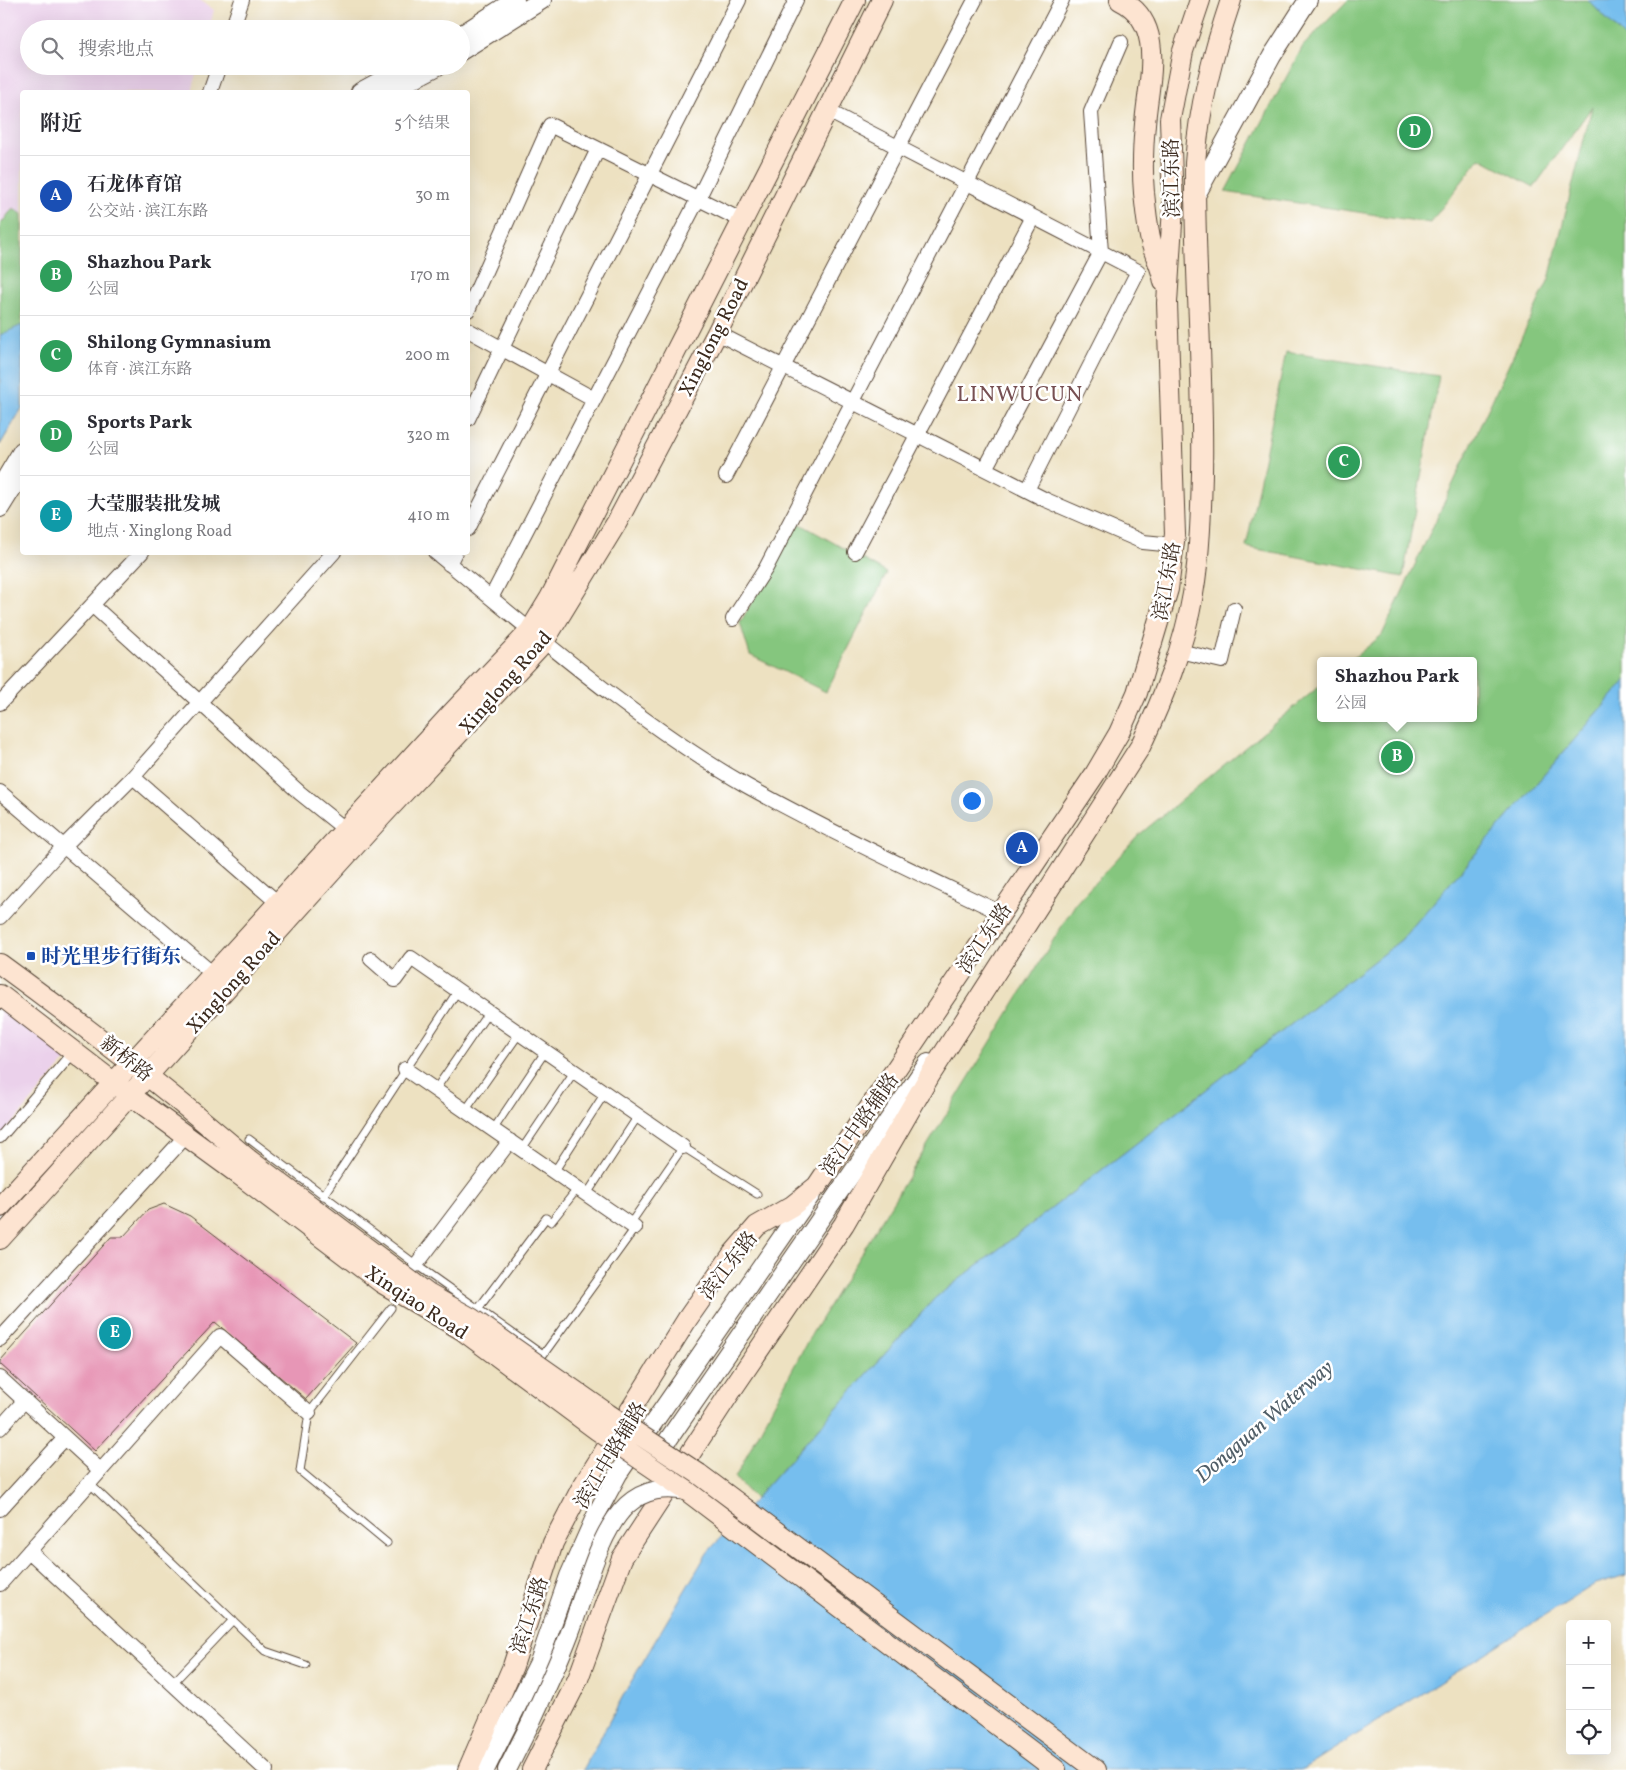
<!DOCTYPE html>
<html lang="zh">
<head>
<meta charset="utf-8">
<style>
	:root { --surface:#fff; --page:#f7f7f7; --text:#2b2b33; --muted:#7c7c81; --line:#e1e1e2; --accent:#b5179e }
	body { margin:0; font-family:Vollkorn,"Noto Serif SC",serif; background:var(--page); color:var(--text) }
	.controls { position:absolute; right:15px; bottom:15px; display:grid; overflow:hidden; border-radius:5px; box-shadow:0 5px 20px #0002 }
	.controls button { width:45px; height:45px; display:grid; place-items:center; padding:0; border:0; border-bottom:1px solid var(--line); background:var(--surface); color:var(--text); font:25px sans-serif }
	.you { position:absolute; left:971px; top:800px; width:18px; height:18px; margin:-12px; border:4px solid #fff; border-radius:50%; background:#1a73e8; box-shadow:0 0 0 8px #1a73e833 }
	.badge { display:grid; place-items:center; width:32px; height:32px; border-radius:50%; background:var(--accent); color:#fff; font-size:16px; font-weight:700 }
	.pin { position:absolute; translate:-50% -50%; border:2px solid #fff; box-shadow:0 1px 5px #0006 }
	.popup { position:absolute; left:1317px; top:657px; width:160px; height:65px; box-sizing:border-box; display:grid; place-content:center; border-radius:5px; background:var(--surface); filter:drop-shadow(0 1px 4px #0005); font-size:16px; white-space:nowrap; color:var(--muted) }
	.popup b { font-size:19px; color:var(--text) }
	.popup::after { content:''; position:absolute; left:50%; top:100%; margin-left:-10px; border:10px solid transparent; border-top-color:var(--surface) }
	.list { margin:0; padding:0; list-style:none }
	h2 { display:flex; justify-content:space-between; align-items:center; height:65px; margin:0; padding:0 20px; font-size:21px }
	h2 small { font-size:16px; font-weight:400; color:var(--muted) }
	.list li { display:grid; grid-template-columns:32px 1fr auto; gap:15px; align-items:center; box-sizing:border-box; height:80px; padding:0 20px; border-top:1px solid var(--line) }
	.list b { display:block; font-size:19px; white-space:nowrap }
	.list p { margin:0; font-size:16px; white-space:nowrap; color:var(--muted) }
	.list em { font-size:16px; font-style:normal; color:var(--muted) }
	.icon { flex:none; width:28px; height:28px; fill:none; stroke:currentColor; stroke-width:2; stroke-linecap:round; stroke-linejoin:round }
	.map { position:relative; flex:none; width:1626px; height:1770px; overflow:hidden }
	.search { position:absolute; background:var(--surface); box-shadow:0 5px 20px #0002; left:20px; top:20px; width:450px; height:55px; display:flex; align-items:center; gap:12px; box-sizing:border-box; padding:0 18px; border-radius:28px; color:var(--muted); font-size:19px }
	.panel { position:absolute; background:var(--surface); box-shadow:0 5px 20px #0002; left:20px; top:90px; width:450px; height:465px; border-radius:5px }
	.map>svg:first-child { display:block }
	.built { fill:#ebd1eb }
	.green { fill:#85c67e; stroke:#60784e }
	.water { fill:#76beee; stroke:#587486 }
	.building { fill:#e796b6 }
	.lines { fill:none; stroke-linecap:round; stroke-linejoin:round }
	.service-casing { stroke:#564536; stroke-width:9 }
	.pedestrian-casing { stroke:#564536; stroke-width:12 }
	.minor-casing { stroke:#564536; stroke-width:16 }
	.tertiary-casing { stroke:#564536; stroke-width:20 }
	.secondary-casing { stroke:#564536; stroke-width:22 }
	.service { stroke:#fff; stroke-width:7 }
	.pedestrian { stroke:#fff; stroke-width:10 }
	.minor { stroke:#fff; stroke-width:14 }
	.tertiary { stroke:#fff; stroke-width:18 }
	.secondary { stroke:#fde4d1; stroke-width:20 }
	.tertiary-bridge-casing { stroke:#564536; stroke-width:20; stroke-linecap:butt }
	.secondary-bridge-casing { stroke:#564536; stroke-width:22; stroke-linecap:butt }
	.tertiary-bridge { stroke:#fff; stroke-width:18 }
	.secondary-bridge { stroke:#fde4d1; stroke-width:20 }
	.transit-dot { fill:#1a4fb4; stroke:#fff; stroke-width:2 }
	.labels { text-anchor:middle; stroke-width:5; stroke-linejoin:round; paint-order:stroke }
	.street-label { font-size:20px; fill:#3b2a1e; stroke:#fff }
	.transit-label { font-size:20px; font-weight:bold; fill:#164399; stroke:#fff; text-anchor:start }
	.water-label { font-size:21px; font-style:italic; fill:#505e67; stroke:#fff }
	.quarter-label { font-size:22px; letter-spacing:1px; fill:#775053; stroke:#fff }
</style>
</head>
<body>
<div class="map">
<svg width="1626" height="1770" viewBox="0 0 1626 1770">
	<rect width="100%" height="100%" fill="#fff"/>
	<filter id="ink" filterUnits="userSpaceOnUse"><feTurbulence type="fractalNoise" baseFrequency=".02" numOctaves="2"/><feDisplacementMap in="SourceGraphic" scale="10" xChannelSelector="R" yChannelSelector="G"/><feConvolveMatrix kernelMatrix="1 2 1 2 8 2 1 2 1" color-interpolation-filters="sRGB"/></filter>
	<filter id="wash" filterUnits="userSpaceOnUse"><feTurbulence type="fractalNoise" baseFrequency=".0096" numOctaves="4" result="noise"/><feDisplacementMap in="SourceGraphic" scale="20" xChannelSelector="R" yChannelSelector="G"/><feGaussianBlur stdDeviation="1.12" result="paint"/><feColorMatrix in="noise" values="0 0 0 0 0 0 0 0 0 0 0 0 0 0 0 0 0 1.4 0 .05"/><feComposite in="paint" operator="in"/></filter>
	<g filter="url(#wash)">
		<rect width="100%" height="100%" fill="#ede1c1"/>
		<!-- built -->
		<path class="built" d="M 0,0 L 200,0 L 214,10 L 209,29 L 29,29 L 29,66 L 198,66 L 191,92 L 22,92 L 22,214 L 12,208 L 0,225 Z
			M 0,1009 L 69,1057 L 0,1138 Z"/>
		<!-- green -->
		<path class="green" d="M 1348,0 L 1588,0 L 1626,39 L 1626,680 L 1401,940 L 935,1298 L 755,1499 L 735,1478 L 808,1340 L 1076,903 L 1140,834 L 1321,685 L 1321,718 L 1473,718 L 1473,661 L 1350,661 L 1382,635 L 1549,279 L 1592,107 L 1534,187 L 1480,158 L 1430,223 L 1225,192 L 1303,46 Z
			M 13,208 L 22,214 L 22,408 L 0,445 L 0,225 Z
			M 1286,352 L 1439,376 L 1403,577 L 1246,547 Z
			M 797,522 L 887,573 L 826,692 L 750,655 L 740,623 Z"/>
		<!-- water -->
		<path class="water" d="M 1588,0 L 1626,0 L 1626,39 Z
			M 22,325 L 22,408 L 0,445 L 0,335 Z
			M 1626,680 L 1626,1575 L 1595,1584 L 1301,1770 L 583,1770 L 625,1692 L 707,1553 L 935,1298 L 1401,940 Z"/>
		<g id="blocks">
			<!-- building -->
			<path class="building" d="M 164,1204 L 190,1216 L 356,1343 L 306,1399 L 215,1322 L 95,1451 L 0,1364 L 0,1361 L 111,1237 L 123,1237 L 148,1210 Z"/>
		</g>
	</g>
	<g filter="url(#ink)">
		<use href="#blocks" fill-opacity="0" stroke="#564536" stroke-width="1"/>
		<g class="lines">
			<defs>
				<path id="service" d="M 435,1090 L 488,1013
					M 465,1111 L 519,1034
					M 493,1130 L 545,1052
					M 249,1139 L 422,1269 L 543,1355 L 635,1228
					M 522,1149 L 574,1072
					M 554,1172 L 605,1093
					M 587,1194 L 638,1116
					M 323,1196 L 457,992
					M 630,1224 L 683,1147 L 757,1194
					M 478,1309 L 546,1218 L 551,1222 L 578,1188
					M 89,1483 L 265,1651 L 306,1665
					M 387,1543 L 300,1471 L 309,1413 L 391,1308
					M 172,1684 L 233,1620"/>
				<path id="pedestrian" d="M 0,1138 L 69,1057"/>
				<path id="minor" d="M 232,29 L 242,0
					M 210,92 L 219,66
					M 826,110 L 1138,271 L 1027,490
					M 468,310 L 550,125 L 743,221
					M 468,330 L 594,399
					M 717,333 L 1046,500 L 1143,542 L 1174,545
					M 468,419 L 598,149
					M 985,469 L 1101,252 L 1091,112 L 1121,42
					M 726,476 L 975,0
					M 468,529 L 739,0
					M 435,552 C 536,634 634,721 747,786 C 830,832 916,872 1001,913
					M 855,552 L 1033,217
					M 449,564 L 455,552
					M 491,598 L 698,199 L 796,0
					M 92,605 L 300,793 L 346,830
					M 733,619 L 766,568 L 1062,0
					M 1179,651 L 1222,661 L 1234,609
					M 0,703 L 142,552
					M 133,777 L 278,903
					M 0,792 L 213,974
					M 0,917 L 64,846 L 133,777 L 334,552
					M 371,959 L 395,980 L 411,958 L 683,1147
					M 405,1069 L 635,1228
					M 416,1265 L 510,1141
					M 0,1339 L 185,1137
					M 0,1378 L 100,1470
					M 0,1428 L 25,1400
					M 0,1509 L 65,1438
					M 29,1551 L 266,1770
					M 0,1584 L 220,1336 L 309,1413"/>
				<path id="tertiary" d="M 461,35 L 515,0
					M 461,51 L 542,0
					M 360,92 L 408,66
					M 388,92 L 438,66
					M 1194,199 L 1272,56 L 1308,0
					M 0,488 L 22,451
					M 0,508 L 18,479
					M 650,1466 L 928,1063
					M 485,1770 L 539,1662 L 569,1576 L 597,1513 L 618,1474 L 811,1195
					M 507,1770 L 531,1722"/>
				<path id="secondary" d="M 1120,0 C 1167,23 1148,82 1145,124 C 1143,146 1142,170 1144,193 C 1146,210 1147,228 1152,245 C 1156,258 1162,269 1164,282
					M 0,964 C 85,1026 168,1090 248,1159
					M 0,995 L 130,1095 L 237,1173
					M 0,1207 L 451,714 L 530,631 L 550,598 L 855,0
					M 0,1239 L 382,816 L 543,643 L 617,522 L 717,333 L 882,0
					M 699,1474 L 1096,1770
					M 687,1491 L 1056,1770
					M 468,1770 L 513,1666 L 553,1543 L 581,1489 L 688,1318 L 732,1255 L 757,1226 L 792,1206 L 817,1186 L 1095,774 L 1119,733 L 1137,693 L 1168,589 L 1175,534 L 1167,303 L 1173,207 L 1170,119 L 1183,51 L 1200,0
					M 532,1770 L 578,1679 L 622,1558 L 733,1388 L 844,1224 L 930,1075 L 1140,747 C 1163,698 1184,648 1193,594 C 1200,553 1201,514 1202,473 C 1204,370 1194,266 1195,163 C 1199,106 1213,54 1231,0"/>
			</defs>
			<!-- service casing -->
			<use href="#service" class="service-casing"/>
			<!-- pedestrian casing -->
			<use href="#pedestrian" class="pedestrian-casing"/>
			<!-- minor casing -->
			<use href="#minor" class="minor-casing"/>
			<!-- tertiary casing -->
			<use href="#tertiary" class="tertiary-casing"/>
			<!-- secondary casing -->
			<use href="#secondary" class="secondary-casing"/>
			<!-- service -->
			<use href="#service" class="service"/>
			<!-- pedestrian -->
			<use href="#pedestrian" class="pedestrian"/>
			<!-- minor -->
			<use href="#minor" class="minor"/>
			<!-- tertiary -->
			<use href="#tertiary" class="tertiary"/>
			<!-- secondary -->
			<use href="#secondary" class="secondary"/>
			<defs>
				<path id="tertiary-bridge" d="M 531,1722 C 545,1691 560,1660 572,1627 C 585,1592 599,1531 627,1505 C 645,1489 664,1487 687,1491"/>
				<path id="secondary-bridge" d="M 248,1159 L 428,1294 L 471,1318 L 608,1414 L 699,1474
					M 237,1173 L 382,1283 L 462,1330 L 597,1430 L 687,1491"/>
			</defs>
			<!-- tertiary-bridge casing -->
			<use href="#tertiary-bridge" class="tertiary-bridge-casing"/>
			<!-- secondary-bridge casing -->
			<use href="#secondary-bridge" class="secondary-bridge-casing"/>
			<!-- tertiary-bridge -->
			<use href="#tertiary-bridge" class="tertiary-bridge"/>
			<!-- secondary-bridge -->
			<use href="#secondary-bridge" class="secondary-bridge"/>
		</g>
	</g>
	<!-- markers -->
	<rect class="transit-dot" x="26" y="951" width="10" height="10" rx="2.5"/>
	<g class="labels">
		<!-- street labels -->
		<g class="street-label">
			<text transform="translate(1171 178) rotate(-91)" y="7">滨江东路</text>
			<text transform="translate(713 337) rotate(-63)" y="7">Xinglong Road</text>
			<text transform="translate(1166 581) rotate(-80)" y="7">滨江东路</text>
			<text transform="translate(505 682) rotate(-49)" y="7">Xinglong Road</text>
			<text transform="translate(984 938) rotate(-56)" y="7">滨江东路</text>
			<text transform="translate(233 982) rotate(-48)" y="7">Xinglong Road</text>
			<text transform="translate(127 1058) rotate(38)" y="7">新桥路</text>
			<text transform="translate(859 1124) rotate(-55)" y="7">滨江中路辅路</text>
			<text transform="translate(728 1265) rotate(-52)" y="7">滨江东路</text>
			<text transform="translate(417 1302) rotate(33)" y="7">Xinqiao Road</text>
			<text transform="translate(610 1455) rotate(-59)" y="7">滨江中路辅路</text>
			<text transform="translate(529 1615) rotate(-72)" y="7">滨江东路</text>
		</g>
		<!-- transit labels -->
		<g class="transit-label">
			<text x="41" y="963">时光里步行街东</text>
		</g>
		<!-- water labels -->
		<g class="water-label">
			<text transform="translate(1264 1421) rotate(-41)" y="7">Dongguan Waterway</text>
		</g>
		<!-- quarter labels -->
		<g class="quarter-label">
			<text x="1020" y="401">LINWUCUN</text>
		</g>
	</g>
</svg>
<div class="controls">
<button>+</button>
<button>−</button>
<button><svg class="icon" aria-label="locate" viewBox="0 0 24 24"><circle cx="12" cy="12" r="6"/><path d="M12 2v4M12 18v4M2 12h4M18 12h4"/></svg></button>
</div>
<div class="you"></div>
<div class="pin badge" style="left:1022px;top:848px;background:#1a4fb4">A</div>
<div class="pin badge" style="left:1397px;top:757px;background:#2e9e5b">B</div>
<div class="popup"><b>Shazhou Park</b>公园</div>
<div class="pin badge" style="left:1344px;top:462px;background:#2e9e5b">C</div>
<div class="pin badge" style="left:1415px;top:132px;background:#2e9e5b">D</div>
<div class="pin badge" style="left:115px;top:1333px;background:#0f9aa8">E</div>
<div class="search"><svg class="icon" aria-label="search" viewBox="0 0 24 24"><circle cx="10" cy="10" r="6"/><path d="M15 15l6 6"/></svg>搜索地点</div>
<section class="panel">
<h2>附近<small>5个结果</small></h2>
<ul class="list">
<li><span class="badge" style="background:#1a4fb4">A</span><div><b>石龙体育馆</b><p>公交站 · 滨江东路</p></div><em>30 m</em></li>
<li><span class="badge" style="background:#2e9e5b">B</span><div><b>Shazhou Park</b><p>公园</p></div><em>170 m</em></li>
<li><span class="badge" style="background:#2e9e5b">C</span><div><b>Shilong Gymnasium</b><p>体育 · 滨江东路</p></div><em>200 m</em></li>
<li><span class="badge" style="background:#2e9e5b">D</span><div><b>Sports Park</b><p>公园</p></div><em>320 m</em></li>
<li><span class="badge" style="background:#0f9aa8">E</span><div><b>大莹服装批发城</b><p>地点 · Xinglong Road</p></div><em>410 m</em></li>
</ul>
</section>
</div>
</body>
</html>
